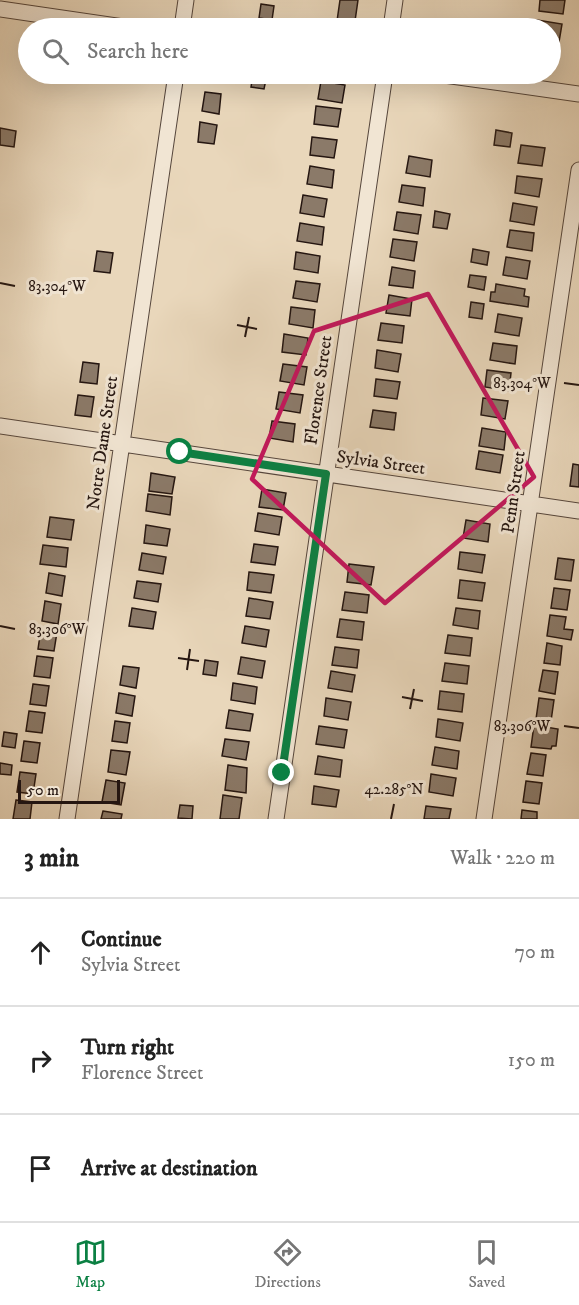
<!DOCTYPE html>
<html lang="en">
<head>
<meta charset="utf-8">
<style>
	:root { --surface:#fff; --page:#f2f2f2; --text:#222; --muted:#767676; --line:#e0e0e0; --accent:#0b8043 }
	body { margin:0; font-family:"IM FELL DW Pica",serif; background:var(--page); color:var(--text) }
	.scale { position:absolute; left:18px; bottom:15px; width:102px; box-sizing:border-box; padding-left:6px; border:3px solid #251611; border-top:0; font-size:16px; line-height:21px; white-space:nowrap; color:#251611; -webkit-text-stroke:4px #f1e5d3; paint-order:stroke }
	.stop { position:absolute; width:18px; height:18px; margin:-14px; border:4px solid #0b8043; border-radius:50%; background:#fff }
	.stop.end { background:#0b8043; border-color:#fff; box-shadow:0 2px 6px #0008 }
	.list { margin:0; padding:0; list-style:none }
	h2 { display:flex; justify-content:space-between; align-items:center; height:78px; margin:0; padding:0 24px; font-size:26px }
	h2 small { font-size:20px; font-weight:400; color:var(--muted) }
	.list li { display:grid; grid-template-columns:39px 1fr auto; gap:18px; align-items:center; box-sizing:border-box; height:108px; padding:0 24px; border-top:2px solid var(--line) }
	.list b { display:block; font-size:22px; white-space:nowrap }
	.list p { margin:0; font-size:20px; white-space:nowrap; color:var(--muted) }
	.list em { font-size:20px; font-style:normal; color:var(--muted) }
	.icon { flex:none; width:33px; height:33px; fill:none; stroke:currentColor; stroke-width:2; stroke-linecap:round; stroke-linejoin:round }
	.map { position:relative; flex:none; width:579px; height:819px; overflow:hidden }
	.search { position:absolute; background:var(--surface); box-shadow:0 6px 24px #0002; left:18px; right:18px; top:18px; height:66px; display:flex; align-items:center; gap:15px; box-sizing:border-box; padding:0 21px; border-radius:33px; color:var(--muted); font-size:22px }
	.sheet { height:402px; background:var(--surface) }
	nav { display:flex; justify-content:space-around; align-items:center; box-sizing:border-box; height:84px; border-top:2px solid var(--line); background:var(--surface); font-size:16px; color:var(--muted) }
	nav a { display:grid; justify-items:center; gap:3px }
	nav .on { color:var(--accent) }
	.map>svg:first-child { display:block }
	.building { fill:#8b7a69; stroke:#251611; stroke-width:1.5 }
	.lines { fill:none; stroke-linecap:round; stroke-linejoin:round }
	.minor-casing { stroke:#56463c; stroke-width:17 }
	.minor { stroke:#f1e5d3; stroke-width:15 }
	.route { stroke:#0b8043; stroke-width:8 }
	.marked { fill:none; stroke:#c2185b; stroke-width:4.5; stroke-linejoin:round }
	.ticks { fill:none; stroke:#251611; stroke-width:2 }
	.labels { text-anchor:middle; stroke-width:6; stroke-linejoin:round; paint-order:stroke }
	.street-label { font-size:18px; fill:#251611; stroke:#f1e5d3 }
	.ticks-label { font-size:15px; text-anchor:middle; fill:#251611; stroke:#f1e5d3; stroke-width:6; stroke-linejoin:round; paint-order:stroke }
</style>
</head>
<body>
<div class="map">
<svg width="579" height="819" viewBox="0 0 579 819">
	<rect width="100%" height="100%" fill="#e9d7bb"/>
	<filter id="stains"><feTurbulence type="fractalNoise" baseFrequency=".00333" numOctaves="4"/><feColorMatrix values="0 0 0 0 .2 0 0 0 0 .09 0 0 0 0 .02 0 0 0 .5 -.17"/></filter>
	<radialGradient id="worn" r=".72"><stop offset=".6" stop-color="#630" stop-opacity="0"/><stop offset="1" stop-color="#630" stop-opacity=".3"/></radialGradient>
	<!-- building -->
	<path class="building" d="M 340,0 L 358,0 L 354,28 L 336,28 Z
		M 540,0 L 565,0 L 563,14 L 539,11 Z
		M 261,4 L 274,6 L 272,20 L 259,18 Z
		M 537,20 L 562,24 L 559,42 L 550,41 L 550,28 L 536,28 Z
		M 550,46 L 558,47 L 555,65 L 550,65 Z
		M 208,74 L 224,74 L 223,83 L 207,81 Z
		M 253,74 L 267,75 L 264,89 L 251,87 Z
		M 321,81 L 345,85 L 342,103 L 318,99 Z
		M 205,92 L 221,94 L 219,114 L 202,111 Z
		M 316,106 L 341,109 L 338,127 L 314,124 Z
		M 200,122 L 217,125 L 214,144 L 198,142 Z
		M 0,128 L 16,131 L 14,147 L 0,145 Z
		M 496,130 L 512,133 L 510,147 L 494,145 Z
		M 312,137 L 337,140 L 334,158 L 310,155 Z
		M 521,145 L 545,148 L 542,166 L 518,163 Z
		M 409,156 L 432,160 L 430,177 L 406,173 Z
		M 310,166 L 334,170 L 332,188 L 307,184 Z
		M 517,176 L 542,179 L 539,197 L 515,193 Z
		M 402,185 L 425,188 L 423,206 L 399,202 Z
		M 303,195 L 327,199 L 324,217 L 300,213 Z
		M 513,203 L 537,207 L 534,225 L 510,221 Z
		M 435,211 L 450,214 L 447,229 L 433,227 Z
		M 397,212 L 421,215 L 418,234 L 394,230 Z
		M 300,223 L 324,227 L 322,245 L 297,241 Z
		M 510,230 L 534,233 L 532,251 L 507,247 Z
		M 393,239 L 417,242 L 414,261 L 390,257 Z
		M 473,249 L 489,252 L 487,265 L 471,262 Z
		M 97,251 L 113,253 L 110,273 L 94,271 Z
		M 296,252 L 320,256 L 318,273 L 294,269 Z
		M 506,257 L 530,261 L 527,279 L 503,275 Z
		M 392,267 L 415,271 L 413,288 L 389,285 Z
		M 470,275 L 486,277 L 484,290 L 468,287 Z
		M 296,281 L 320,284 L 317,302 L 293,298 Z
		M 496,284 L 525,289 L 524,296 L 529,297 L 528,307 L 490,301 L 491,292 L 495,292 Z
		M 389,295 L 412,299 L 410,316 L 386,313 Z
		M 471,302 L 484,304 L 482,319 L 469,317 Z
		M 291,307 L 315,310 L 313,328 L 289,324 Z
		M 498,314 L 522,318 L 519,336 L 495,332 Z
		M 381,323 L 404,326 L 402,343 L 378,340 Z
		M 284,334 L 308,338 L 306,355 L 282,352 Z
		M 493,343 L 517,346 L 515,364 L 490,360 Z
		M 377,350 L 401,354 L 398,372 L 375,368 Z
		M 83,362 L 99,364 L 97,384 L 80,382 Z
		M 283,364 L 307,367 L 304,385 L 280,381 Z
		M 487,370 L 511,373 L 509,391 L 485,387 Z
		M 376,379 L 400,382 L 397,399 L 374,396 Z
		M 279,392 L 303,395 L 300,413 L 276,409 Z
		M 78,395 L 94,397 L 91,417 L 75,415 Z
		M 483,398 L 508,401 L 505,419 L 481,415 Z
		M 373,410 L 396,413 L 394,430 L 370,427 Z
		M 272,421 L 295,424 L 293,442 L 269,438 Z
		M 482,428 L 506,432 L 504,450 L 479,446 Z
		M 479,451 L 503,455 L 500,473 L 476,469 Z
		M 573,464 L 579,465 L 579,487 L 570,486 Z
		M 151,473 L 175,477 L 172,494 L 149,491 Z
		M 262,489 L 286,493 L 283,510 L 259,507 Z
		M 148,494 L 172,497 L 170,515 L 146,511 Z
		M 258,513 L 282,517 L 279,535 L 255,531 Z
		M 50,517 L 74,520 L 71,540 L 47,537 Z
		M 466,520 L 490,524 L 488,542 L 463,538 Z
		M 146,525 L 170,529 L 167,546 L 144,543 Z
		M 254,544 L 278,547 L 275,565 L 251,562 Z
		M 43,545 L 68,548 L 66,567 L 40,564 Z
		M 460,552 L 485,555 L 482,573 L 458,569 Z
		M 142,553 L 166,557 L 163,574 L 139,570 Z
		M 558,558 L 574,560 L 571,581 L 555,579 Z
		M 349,564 L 374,567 L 371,585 L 347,582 Z
		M 249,572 L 274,575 L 271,593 L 247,590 Z
		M 49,573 L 65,576 L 62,596 L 46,593 Z
		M 460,580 L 485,583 L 482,601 L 458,598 Z
		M 137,581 L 161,584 L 158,602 L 134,598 Z
		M 554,588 L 570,590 L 567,610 L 551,608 Z
		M 345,592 L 369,595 L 367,613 L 342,610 Z
		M 249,598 L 273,602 L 270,619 L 246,616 Z
		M 45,601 L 61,604 L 58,624 L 42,621 Z
		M 132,608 L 156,612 L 153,629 L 129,626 Z
		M 456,608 L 480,611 L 478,629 L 453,625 Z
		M 550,615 L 566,617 L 564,629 L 573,630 L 571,640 L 547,636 Z
		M 340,619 L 364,622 L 362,640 L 337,637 Z
		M 245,626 L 269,630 L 266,647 L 242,643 Z
		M 41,629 L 57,632 L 54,651 L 38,649 Z
		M 448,635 L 472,638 L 470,656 L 445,653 Z
		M 547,643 L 562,646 L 560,665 L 544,663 Z
		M 335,647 L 359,650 L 357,668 L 332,665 Z
		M 37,656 L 53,658 L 50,678 L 34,676 Z
		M 241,657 L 265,661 L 262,678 L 238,674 Z
		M 205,660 L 218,662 L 216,676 L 203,674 Z
		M 445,663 L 469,666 L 467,684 L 442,681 Z
		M 123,666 L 139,668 L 136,688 L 120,685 Z
		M 543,670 L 558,672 L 555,694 L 539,691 Z
		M 331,671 L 355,675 L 352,692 L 328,688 Z
		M 233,683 L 257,687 L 255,704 L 231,700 Z
		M 33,684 L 49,686 L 46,706 L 30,704 Z
		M 440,691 L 464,694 L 462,712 L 438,709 Z
		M 119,693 L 135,696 L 132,716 L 116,713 Z
		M 326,698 L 351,702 L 348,720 L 324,716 Z
		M 539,698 L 554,700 L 551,721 L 536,719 Z
		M 229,710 L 253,714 L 250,731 L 226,728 Z
		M 29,711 L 45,713 L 42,733 L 26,731 Z
		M 438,719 L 463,723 L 460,741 L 436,737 Z
		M 115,721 L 130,723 L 127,743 L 112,741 Z
		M 534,725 L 558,729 L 556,746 L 552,746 L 551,749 L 531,747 Z
		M 319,726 L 347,730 L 344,748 L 316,744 Z
		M 4,732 L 17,734 L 15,748 L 2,746 Z
		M 225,739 L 249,742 L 246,760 L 222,756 Z
		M 24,741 L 40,743 L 37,763 L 21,761 Z
		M 435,747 L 459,751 L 457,769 L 432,765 Z
		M 111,750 L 130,752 L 126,775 L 108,772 Z
		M 531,753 L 546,755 L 543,776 L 527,774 Z
		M 318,756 L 342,760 L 340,777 L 315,774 Z
		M 0,763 L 12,765 L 11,775 L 0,774 Z
		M 228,765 L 247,768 L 246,793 L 225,790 Z
		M 20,772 L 36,774 L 33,794 L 17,792 Z
		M 431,774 L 456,778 L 453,796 L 429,792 Z
		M 106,780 L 125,783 L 121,805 L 102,802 Z
		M 526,781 L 542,783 L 539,804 L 523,802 Z
		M 314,786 L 339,790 L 336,807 L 312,804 Z
		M 223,795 L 242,798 L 239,819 L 220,819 Z
		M 16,800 L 32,802 L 30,819 L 13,819 Z
		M 180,805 L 193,806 L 192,819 L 178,818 Z
		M 426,806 L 451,809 L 449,819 L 424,819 Z
		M 522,810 L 537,812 L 537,819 L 521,819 Z
		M 103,811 L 122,814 L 121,819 L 101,819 Z"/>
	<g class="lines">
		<defs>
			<path id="minor" d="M 0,9 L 130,28
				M 182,28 L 186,0
				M 391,28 L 395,0
				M 437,74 L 579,94
				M 0,426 L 579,511
				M 67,819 L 176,74
				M 276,819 L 385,74
				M 484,819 L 579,170"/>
		</defs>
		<!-- minor casing -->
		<use href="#minor" class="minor-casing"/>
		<!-- minor -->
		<use href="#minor" class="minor"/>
	</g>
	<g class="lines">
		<!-- route -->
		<path class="route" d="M 180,452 L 326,474 L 282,773"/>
	</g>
	<!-- marked area -->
	<path class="marked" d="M 428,294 L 534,477 L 385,603 L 252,479 L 314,331 Z"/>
	<!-- ticks -->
	<path class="ticks" d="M 0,283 L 15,286M 237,325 L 257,329M 245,337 L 249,317M 564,383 L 579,385M 0,626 L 15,629M 178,658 L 199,661M 187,670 L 190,649M 402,697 L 423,701M 410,709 L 414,689M 564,726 L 579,728M 391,819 L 394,804"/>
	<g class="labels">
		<!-- street labels -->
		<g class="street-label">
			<text transform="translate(318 390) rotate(-82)" y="6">Florence Street</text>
			<text transform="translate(102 443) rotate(-82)" y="6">Notre Dame Street</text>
			<text transform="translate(381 462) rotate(8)" y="6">Sylvia Street</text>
			<text transform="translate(513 492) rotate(-82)" y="6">Penn Street</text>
		</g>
	</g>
	<g class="ticks-label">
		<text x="57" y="291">83.304°W</text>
		<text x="522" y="388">83.304°W</text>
		<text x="57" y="634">83.306°W</text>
		<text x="522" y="731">83.306°W</text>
		<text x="394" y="794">42.285°N</text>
	</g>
	<rect width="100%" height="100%" filter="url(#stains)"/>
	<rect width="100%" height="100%" fill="url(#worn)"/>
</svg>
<div class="scale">50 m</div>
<div class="stop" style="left:180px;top:452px"></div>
<div class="stop end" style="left:282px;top:773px"></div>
<div class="search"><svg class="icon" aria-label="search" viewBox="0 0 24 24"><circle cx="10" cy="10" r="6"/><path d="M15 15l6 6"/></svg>Search here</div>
</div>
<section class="sheet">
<h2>3 min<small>Walk · 220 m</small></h2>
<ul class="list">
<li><svg class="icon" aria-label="ahead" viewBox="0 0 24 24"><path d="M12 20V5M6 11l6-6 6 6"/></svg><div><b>Continue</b><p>Sylvia Street</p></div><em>70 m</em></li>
<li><svg class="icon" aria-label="right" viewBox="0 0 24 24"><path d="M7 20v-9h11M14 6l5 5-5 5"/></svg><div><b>Turn right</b><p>Florence Street</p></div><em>150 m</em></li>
<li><svg class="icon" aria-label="arrive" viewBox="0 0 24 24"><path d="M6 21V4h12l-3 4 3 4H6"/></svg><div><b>Arrive at destination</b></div></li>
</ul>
</section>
<nav>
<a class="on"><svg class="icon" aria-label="map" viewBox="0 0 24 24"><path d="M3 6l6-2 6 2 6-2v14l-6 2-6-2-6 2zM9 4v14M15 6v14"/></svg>Map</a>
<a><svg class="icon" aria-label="directions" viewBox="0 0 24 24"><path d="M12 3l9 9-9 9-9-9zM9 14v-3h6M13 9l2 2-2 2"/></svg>Directions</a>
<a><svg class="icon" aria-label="saved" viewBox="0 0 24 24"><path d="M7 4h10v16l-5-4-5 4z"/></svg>Saved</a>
</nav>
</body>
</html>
